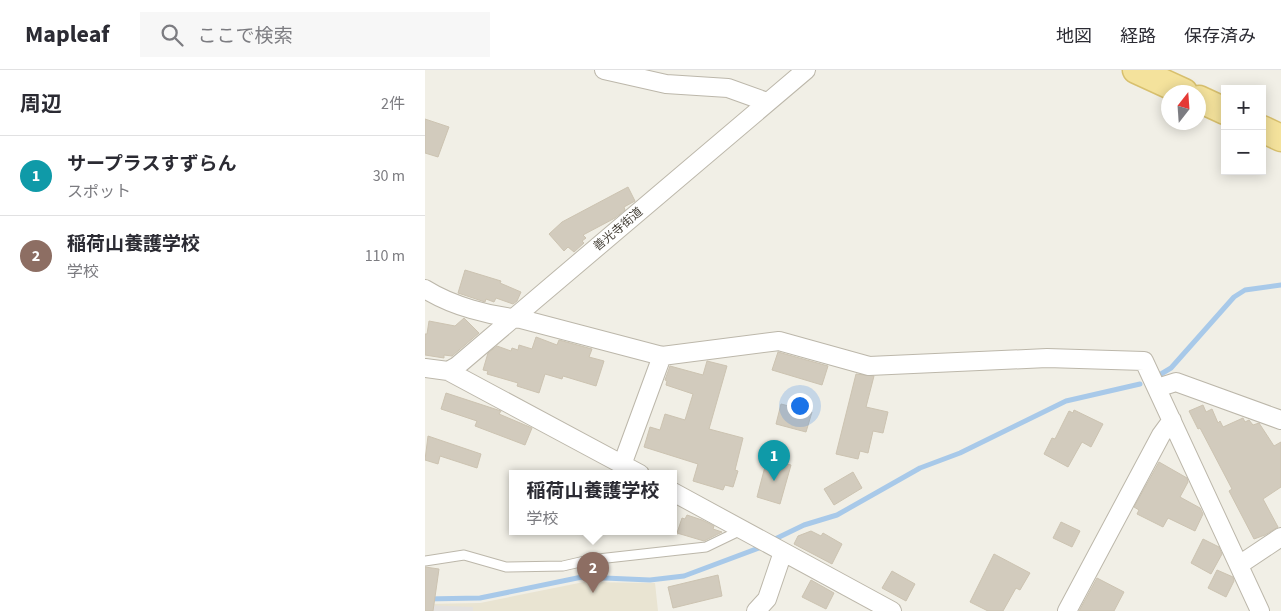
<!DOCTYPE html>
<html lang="ja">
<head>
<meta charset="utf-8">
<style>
	:root { --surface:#fff; --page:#f7f7f7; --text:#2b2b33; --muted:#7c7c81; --line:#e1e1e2; --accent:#0b8043 }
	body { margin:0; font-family:"Source Sans 3","Noto Sans JP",sans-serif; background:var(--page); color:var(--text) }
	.controls { position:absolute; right:15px; top:15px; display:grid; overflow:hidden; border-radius:0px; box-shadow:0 2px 12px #0003 }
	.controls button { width:45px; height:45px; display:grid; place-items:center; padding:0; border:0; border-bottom:1px solid var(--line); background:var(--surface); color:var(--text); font:25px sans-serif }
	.compass { position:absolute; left:736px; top:15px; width:45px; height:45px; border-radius:50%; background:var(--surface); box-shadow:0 2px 12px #0003; rotate:17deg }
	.you { position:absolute; left:374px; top:335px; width:18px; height:18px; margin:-12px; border:4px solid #fff; border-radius:50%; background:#1a73e8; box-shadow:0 0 0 8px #1a73e833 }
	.badge { display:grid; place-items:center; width:32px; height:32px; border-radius:50%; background:var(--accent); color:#fff; font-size:16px; font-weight:700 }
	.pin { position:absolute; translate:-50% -41px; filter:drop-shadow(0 1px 2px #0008) }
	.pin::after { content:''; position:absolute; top:26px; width:18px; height:15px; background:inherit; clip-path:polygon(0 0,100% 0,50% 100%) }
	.popup { position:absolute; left:84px; top:400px; width:168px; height:65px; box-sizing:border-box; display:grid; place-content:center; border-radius:0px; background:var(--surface); filter:drop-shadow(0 1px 4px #0005); font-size:16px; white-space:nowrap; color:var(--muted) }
	.popup b { font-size:19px; color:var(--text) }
	.popup::after { content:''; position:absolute; left:50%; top:100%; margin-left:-10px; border:10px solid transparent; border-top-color:var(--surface) }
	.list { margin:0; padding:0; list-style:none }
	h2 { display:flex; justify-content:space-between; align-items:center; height:65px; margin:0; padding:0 20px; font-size:21px }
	h2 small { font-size:16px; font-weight:400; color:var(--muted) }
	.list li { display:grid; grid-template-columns:32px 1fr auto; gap:15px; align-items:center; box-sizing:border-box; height:80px; padding:0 20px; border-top:1px solid var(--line) }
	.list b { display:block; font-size:19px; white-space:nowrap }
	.list p { margin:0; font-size:16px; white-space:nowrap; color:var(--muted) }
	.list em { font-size:16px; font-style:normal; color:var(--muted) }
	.icon { flex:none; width:28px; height:28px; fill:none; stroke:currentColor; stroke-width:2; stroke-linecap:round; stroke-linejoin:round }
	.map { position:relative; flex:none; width:856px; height:541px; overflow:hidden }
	header { display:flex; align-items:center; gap:30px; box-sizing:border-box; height:70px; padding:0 25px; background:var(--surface); border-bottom:1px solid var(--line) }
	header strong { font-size:24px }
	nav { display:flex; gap:28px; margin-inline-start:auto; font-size:18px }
	.search { width:350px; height:45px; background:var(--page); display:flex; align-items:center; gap:12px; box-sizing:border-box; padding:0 18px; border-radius:0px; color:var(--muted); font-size:19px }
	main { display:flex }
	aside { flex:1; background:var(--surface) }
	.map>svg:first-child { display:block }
	.education { fill:#e9e4d2 }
	.parking { fill:#e3e1de }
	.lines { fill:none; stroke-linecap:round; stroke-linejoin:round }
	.stream { stroke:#a8c9e9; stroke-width:5 }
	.building { fill:#d2cbbd; stroke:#ccc3b1 }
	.lane-casing { stroke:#bcb7aa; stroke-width:11 }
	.street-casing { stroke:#bcb7aa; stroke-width:20 }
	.primary-casing { stroke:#d8c06e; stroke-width:29 }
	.lane { stroke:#fff; stroke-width:9 }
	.street { stroke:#fff; stroke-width:18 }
	.primary { stroke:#f4e29c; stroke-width:26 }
	.labels { text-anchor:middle; stroke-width:4; stroke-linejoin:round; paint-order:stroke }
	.street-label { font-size:12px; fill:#443f36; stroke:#fff }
</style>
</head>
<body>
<header>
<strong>Mapleaf</strong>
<div class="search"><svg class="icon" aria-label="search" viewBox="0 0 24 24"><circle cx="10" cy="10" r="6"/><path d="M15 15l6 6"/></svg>ここで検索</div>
<nav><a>地図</a><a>経路</a><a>保存済み</a></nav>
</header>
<main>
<aside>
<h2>周辺<small>2件</small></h2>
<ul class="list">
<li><span class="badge" style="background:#0f9aa8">1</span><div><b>サープラスすずらん</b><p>スポット</p></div><em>30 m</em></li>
<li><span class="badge" style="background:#8d6e63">2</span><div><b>稲荷山養護学校</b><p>学校</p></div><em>110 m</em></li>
</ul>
</aside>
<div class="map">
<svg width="856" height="541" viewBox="0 0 856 541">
	<rect width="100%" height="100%" fill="#f1efe6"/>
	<!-- education -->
	<path class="education" d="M 159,512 L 230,513 L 233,541 L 0,541 L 0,534 L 55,533 Z"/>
	<!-- parking -->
	<path class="parking" d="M 0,535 L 48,537 L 48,541 L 0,541 Z"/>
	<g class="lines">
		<!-- stream -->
		<path class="stream" d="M 736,304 L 746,298 L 809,227 L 820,220 L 856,215
			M 346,471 L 379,455 L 412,445 L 495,398 L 535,383 L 641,331 L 715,314
			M 0,529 L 55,528 L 157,507 L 225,510 L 259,506 L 339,476"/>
	</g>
	<!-- building -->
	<path class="building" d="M 0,49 L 24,57 L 13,87 L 0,83 Z
		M 203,117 L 210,131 L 199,137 L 200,140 L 190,148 L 158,165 L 161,168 L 157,171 L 159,173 L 149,182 L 143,177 L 139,181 L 124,164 L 137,152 Z
		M 40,200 L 76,211 L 75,213 L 96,222 L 92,231 L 88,234 L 71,228 L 69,232 L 61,229 L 60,232 L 33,223 Z
		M 39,248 L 54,263 L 27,286 L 19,285 L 19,288 L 0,285 L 0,264 L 2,264 L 4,251 L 30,256 Z
		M 111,267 L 132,275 L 134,270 L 167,279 L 164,287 L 179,291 L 171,316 L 138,306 L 137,309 L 120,304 L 114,323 L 92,316 L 93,313 L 62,304 L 63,301 L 58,300 L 63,283 L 72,276 L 86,281 L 87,278 L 93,280 L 94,275 L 107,279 Z
		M 353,282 L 403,296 L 397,315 L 347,300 Z
		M 282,291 L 302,296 L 284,359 L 318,368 L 310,400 L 313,401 L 308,417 L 300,415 L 298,420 L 268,411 L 273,394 L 219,377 L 225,357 L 235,360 L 240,344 L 260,350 L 268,324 L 241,315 L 242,311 L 240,310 L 245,296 L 278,305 Z
		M 431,304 L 449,306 L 441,337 L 463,342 L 458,363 L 448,361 L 443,383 L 435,381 L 433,389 L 411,384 Z
		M 21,323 L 76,341 L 74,344 L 107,358 L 100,375 L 50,356 L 52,351 L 16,339 Z
		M 356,334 L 387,342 L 381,362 L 351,354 Z
		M 778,335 L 781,342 L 787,339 L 793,353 L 795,351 L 798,357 L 818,348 L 820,352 L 824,350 L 828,355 L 834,353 L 849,376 L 856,372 L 856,417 L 838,429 L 853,457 L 840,465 L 829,469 L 804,421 L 807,419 L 775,358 L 773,359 L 764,341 Z
		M 649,340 L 678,354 L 666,377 L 657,372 L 643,397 L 619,384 L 627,368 L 630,369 L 644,341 L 648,343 Z
		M 3,366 L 56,384 L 52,398 L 15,386 L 13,394 L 0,390 Z
		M 342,389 L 366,395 L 355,434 L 332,427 Z
		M 734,392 L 762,408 L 763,412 L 755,427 L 775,438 L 778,444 L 770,461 L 743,448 L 738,457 L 712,444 L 714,440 L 709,437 Z
		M 428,402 L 437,418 L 409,435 L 399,419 Z
		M 262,445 L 277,450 L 289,456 L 288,459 L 297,462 L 279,471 L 252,463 L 257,448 L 260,449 Z
		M 636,452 L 655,461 L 647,477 L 628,468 Z
		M 386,461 L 396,466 L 398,463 L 417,474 L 407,494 L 369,474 L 373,466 Z
		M 778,469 L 794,477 L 797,484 L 786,504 L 766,493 Z
		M 569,484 L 605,503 L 595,520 L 591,518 L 578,541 L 563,541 L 545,532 Z
		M 0,497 L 14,499 L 8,541 L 0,541 Z
		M 792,500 L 808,507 L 809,511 L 801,527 L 783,518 Z
		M 467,501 L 490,514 L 481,531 L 457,518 Z
		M 293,505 L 297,526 L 248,538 L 243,517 Z
		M 672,508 L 699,522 L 689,541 L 654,541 Z
		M 386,510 L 409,523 L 401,539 L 377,527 Z"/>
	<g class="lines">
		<defs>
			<path id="lane" d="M 0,491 L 39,485 L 81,497 L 138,496 L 164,490 L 281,477 L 310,463 L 315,457"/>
			<path id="street" d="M 179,0 L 241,14 L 303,18 L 342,32
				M 0,219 C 27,236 65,246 96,249 L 237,286 L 354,271 L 444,296 L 622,288 L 719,291 L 835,541
				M 0,298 L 23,301 L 32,296 L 381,0
				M 23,301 L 215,404
				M 732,318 L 751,312 L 856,350
				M 197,395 L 237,286
				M 248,422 L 467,541
				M 814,495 L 856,467
				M 331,541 L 342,529 L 358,482
				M 642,541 L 736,365 L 747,350"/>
			<path id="primary" d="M 711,0 L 759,22
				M 774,29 L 800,41
				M 837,59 L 856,68"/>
		</defs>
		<!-- lane casing -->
		<use href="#lane" class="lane-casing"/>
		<!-- street casing -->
		<use href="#street" class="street-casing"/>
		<!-- primary casing -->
		<use href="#primary" class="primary-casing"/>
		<!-- lane -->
		<use href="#lane" class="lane"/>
		<!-- street -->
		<use href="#street" class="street"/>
		<!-- primary -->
		<use href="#primary" class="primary"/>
	</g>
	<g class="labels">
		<!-- street labels -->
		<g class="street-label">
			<text transform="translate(193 159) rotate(-40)" y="4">善光寺街道</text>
		</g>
	</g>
</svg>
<div class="controls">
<button>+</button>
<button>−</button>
</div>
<svg class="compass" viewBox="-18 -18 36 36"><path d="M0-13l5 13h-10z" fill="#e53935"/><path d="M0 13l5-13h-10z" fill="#7c7c81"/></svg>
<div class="you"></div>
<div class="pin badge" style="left:349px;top:411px;background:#0f9aa8">1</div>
<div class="pin badge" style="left:168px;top:523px;background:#8d6e63">2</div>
<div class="popup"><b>稲荷山養護学校</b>学校</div>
</div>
</main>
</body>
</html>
